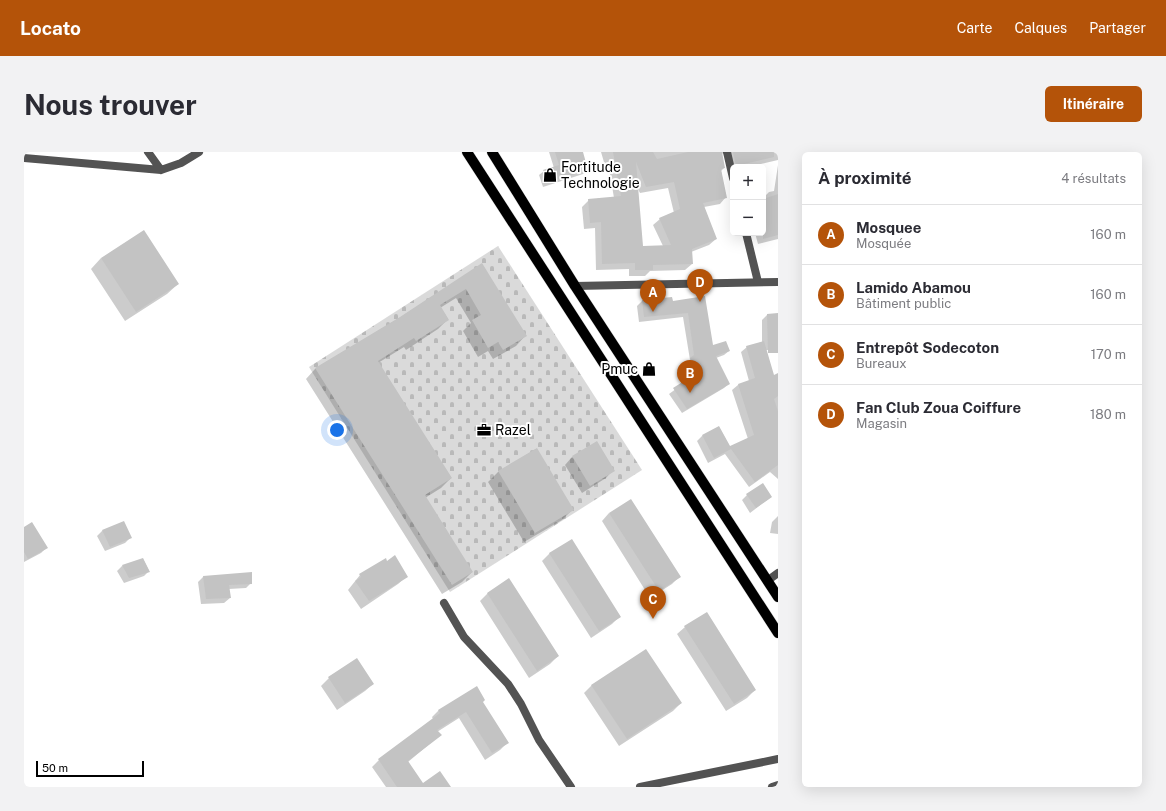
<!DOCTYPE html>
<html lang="fr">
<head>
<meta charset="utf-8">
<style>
	:root { --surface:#fff; --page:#f2f2f3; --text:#2b2b33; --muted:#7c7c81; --line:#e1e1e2; --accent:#b45309 }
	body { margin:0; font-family:"Public Sans",sans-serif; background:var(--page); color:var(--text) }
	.controls { position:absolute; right:12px; top:12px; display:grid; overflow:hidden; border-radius:6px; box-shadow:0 4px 16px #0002 }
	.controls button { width:36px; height:36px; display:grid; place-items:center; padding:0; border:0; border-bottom:1px solid var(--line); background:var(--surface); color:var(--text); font:20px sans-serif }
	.scale { position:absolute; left:12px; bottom:10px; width:108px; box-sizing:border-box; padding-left:4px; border:2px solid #000; border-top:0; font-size:11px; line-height:14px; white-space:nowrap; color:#000; -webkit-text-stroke:3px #fff; paint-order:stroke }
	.you { position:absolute; left:313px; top:278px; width:14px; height:14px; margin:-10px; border:3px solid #fff; border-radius:50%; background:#1a73e8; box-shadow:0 0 0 6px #1a73e833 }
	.badge { display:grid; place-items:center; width:26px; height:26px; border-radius:50%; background:var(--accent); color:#fff; font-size:13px; font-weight:700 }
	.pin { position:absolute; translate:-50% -33px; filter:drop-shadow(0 1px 2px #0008) }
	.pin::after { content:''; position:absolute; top:21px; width:14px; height:12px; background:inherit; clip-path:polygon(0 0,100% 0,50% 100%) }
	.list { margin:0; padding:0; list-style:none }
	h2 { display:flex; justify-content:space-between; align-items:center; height:52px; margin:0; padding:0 16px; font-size:17px }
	h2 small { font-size:13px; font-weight:400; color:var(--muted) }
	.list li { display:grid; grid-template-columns:26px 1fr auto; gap:12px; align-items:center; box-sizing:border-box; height:60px; padding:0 16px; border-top:1px solid var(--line) }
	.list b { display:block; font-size:15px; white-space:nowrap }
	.list p { margin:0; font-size:13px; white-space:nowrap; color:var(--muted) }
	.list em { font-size:13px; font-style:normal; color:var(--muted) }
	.map { position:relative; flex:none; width:754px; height:635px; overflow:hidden; border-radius:6px }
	header { display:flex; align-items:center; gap:24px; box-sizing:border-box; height:56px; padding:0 20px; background:var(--accent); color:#fff }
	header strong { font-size:19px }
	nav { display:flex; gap:22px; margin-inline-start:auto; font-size:14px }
	.intro { display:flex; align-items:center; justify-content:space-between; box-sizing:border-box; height:96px; padding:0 24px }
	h1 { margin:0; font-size:28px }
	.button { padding:10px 18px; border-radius:6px; background:var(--accent); color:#fff; font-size:14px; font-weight:700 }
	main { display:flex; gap:24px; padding:0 24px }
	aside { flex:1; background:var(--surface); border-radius:6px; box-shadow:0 4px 16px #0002 }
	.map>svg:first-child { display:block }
	.cemetery { fill:url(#cemetery-stones) }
	.shadow { fill:#0003; fill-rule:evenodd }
	.building { fill:#c3c3c3; fill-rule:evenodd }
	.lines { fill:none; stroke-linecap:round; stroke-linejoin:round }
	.primary-casing { stroke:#dbdbdb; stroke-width:11 }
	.minor { stroke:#535353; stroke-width:8 }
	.primary { stroke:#000; stroke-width:10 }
	.labels { text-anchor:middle; stroke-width:4; stroke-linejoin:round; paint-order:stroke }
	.poi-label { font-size:14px; fill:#000; stroke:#fff; text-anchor:start }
</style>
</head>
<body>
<header>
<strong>Locato</strong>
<nav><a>Carte</a><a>Calques</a><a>Partager</a></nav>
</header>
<div class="intro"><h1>Nous trouver</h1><a class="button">Itinéraire</a></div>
<main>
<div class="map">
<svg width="754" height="635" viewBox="0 0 754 635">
	<defs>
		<pattern id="cemetery-stones" width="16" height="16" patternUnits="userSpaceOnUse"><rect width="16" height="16" fill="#dadada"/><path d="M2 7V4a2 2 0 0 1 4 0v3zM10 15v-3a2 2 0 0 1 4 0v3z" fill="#b9b9b9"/></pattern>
	</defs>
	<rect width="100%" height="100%" fill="#fff"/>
	<!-- cemetery -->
	<path class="cemetery" d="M 474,94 L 618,318 L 426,440 L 285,215 Z"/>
	<!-- shadow -->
	<path class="shadow" d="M 525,0 L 558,0 L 563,18 L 559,22 L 519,35 L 515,23 L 520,19 L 530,16 Z
		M 577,0 L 754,0 L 754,8 L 724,15 L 709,15 L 701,3 L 696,0 L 700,16 L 697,19 L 702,45 L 696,52 L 680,55 L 692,87 L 685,93 L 667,100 L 668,112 L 661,118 L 626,119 L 621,124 L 605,124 L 605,117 L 572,118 L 571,76 L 560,77 L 558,55 L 565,48 L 590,46 L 585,16 L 582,17 ZM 613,35 L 616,41 L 644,36 L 650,61 L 636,67 L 629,73 L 639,94 L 618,95 Z
		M 754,13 L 754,87 L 734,92 L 731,81 L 739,81 L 739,46 L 745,40 L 750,39 Z
		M 77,106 L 154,132 L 143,142 L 101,169 L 67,117 Z
		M 458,112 L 501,184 L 492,194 L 469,207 L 464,199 L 454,205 L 439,179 L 447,171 L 432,146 L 416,156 L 424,167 L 414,177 L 382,198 L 380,195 L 354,211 L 427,326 L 417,336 L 401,346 L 448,420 L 438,430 L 418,442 L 282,227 L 291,217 L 377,165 Z
		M 680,145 L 688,195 L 705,199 L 700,203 L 692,206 L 705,231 L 700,236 L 658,261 L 645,242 L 671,223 L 662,212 L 666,208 L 659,165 L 615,170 L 613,154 L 618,149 L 647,146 L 648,150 Z
		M 754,162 L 754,198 L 742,198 L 749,224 L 754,222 L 754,327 L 746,320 L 725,335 L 701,302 L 684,311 L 673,289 L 678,284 L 695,275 L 706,295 L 724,287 L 708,238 L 714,233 L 725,229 L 717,200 L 723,195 L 738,190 L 738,168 L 743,163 Z
		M 512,297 L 548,358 L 538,368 L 500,390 L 464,330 L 474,320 Z
		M 548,305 L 589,318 L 582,326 L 558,341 L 541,313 Z
		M 723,343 L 747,345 L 726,361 L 718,348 Z
		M 585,361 L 656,424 L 648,432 L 626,446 L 578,369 Z
		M 754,364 L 754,382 L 746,381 L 748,370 Z
		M 99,371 L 106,386 L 101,391 L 81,399 L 73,384 L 78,379 Z
		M 0,376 L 22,396 L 17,401 L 0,410 Z
		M 526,401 L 596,464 L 588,472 L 567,486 L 518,409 Z
		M 119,407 L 125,419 L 120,424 L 100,431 L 93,419 L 98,414 Z
		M 361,408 L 382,425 L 374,432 L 337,457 L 324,438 L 336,423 Z
		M 179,425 L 227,431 L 222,436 L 205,437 L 206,446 L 200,451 L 177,452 L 174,430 Z
		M 464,441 L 534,504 L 526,512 L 505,526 L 456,449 Z
		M 661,475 L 731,538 L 723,546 L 702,559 L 653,482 Z
		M 305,526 L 349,532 L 341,539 L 313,558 L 297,534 Z
		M 568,533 L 657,551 L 649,559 L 595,594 L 560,541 Z
		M 458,550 L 483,591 L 476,598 L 461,608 L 435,566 L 413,580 L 416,583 L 384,610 L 398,632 L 424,635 L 362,635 L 348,615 L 355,608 L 409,567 L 408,565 L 415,558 Z"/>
	<!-- building -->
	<path class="building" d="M 531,0 L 559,0 L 564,18 L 523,31 L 519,18 L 535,13 Z
		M 589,0 L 629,0 L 633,7 L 664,0 L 698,0 L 701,16 L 697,17 L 703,46 L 679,51 L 693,87 L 668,97 L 669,112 L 629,113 L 629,118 L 611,118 L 611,111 L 578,112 L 577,70 L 566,71 L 564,47 L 597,44 ZM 612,10 L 622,35 L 650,30 L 656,57 L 635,66 L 647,93 L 619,94 Z
		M 709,0 L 750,0 L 750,5 L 712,14 Z
		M 754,42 L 754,83 L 739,87 L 739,47 Z
		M 120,78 L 155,132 L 112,160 L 77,106 Z
		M 458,111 L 503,184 L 479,198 L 474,190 L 464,196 L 448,168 L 457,163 L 442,137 L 416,153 L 425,168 L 392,189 L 390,186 L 354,209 L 428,326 L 401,343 L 449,420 L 428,433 L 291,216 L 376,165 Z
		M 681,144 L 689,193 L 702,189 L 706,199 L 692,204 L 706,232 L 663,257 L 649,236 L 676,219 L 666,206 L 670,203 L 664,161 L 620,165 L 618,148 L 648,145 L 649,149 Z
		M 754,161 L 754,201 L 744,201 L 743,162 Z
		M 740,189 L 750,223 L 754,221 L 754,244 L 750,247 L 754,259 L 754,313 L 731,330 L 707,297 L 690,306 L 678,283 L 695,274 L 706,294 L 730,283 L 714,232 L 731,226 L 722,194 Z
		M 573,289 L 591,319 L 566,334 L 548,304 Z
		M 513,296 L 550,358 L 511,381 L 474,319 Z
		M 739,331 L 748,345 L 732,356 L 722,342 Z
		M 607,347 L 657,425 L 635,439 L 585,361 Z
		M 100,369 L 108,386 L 86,395 L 78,378 Z
		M 8,370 L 24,396 L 4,407 L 0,400 L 0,375 Z
		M 548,387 L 597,465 L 575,479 L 525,401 Z
		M 371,403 L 384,425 L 345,449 L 331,429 L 337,425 L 335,422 L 362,406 L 363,409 Z
		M 119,406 L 126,420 L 105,426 L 98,413 Z
		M 228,420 L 228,432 L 205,433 L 207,446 L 182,447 L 179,424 Z
		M 485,426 L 535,504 L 513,519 L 463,441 Z
		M 683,460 L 732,538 L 710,552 L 660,474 Z
		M 622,497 L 658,551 L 603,587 L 567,533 Z
		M 333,506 L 350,532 L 321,551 L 304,525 Z
		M 453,534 L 461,548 L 459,550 L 485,591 L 468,601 L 442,560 L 413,578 L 418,583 L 384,609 L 399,631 L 416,619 L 427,635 L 373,635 L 354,607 L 416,561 L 414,558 Z"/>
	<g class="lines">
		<defs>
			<path id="primary" d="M 443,0 L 754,481
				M 468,0 L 551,134 L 754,445"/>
		</defs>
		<!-- primary casing -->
		<use href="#primary" class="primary-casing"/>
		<!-- minor -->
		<path class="minor" d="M 124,0 L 137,18
			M 703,0 L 709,26
			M 0,6 L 137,18 L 157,11 L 175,0
			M 722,81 L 734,130
			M 551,134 L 754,130
			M 743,429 L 754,421
			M 420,451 L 440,485 L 484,532 L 497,552 L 515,588 L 547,635
			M 616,635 L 754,607
			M 748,635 L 754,633"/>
		<!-- primary -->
		<use href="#primary" class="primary"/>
	</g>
	<!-- icons -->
	<defs>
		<symbol id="shop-bare" viewBox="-9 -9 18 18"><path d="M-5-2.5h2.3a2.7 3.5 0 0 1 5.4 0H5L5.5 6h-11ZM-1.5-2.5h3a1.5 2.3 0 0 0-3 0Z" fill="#000" stroke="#fff" stroke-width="2.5" paint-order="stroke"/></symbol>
		<symbol id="office-bare" viewBox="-9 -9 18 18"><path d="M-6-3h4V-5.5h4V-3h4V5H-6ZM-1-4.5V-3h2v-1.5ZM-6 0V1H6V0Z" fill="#000" stroke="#fff" stroke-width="2.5" paint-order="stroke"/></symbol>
	</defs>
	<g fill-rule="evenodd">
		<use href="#shop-bare" x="516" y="13" width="20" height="20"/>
		<use href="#shop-bare" x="615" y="207" width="20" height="20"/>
		<use href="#office-bare" x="450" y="268" width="20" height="20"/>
	</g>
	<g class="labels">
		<!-- poi labels -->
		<g class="poi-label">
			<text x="537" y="20">Fortitude<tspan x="537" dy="16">Technologie</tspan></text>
			<text x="614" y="222" text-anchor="end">Pmuc</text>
			<text x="471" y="283">Razel</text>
		</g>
	</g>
</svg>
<div class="controls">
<button>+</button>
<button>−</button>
</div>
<div class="scale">50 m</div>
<div class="you"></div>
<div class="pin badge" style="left:629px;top:160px">A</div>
<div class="pin badge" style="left:666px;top:241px">B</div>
<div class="pin badge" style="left:629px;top:467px">C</div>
<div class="pin badge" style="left:676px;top:150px">D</div>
</div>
<aside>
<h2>À proximité<small>4 résultats</small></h2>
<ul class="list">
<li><span class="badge">A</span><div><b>Mosquee</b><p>Mosquée</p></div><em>160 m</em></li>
<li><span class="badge">B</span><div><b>Lamido Abamou</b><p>Bâtiment public</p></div><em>160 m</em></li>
<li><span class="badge">C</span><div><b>Entrepôt Sodecoton</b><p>Bureaux</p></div><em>170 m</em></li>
<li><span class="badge">D</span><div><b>Fan Club Zoua Coiffure</b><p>Magasin</p></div><em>180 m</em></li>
</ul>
</aside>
</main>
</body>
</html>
